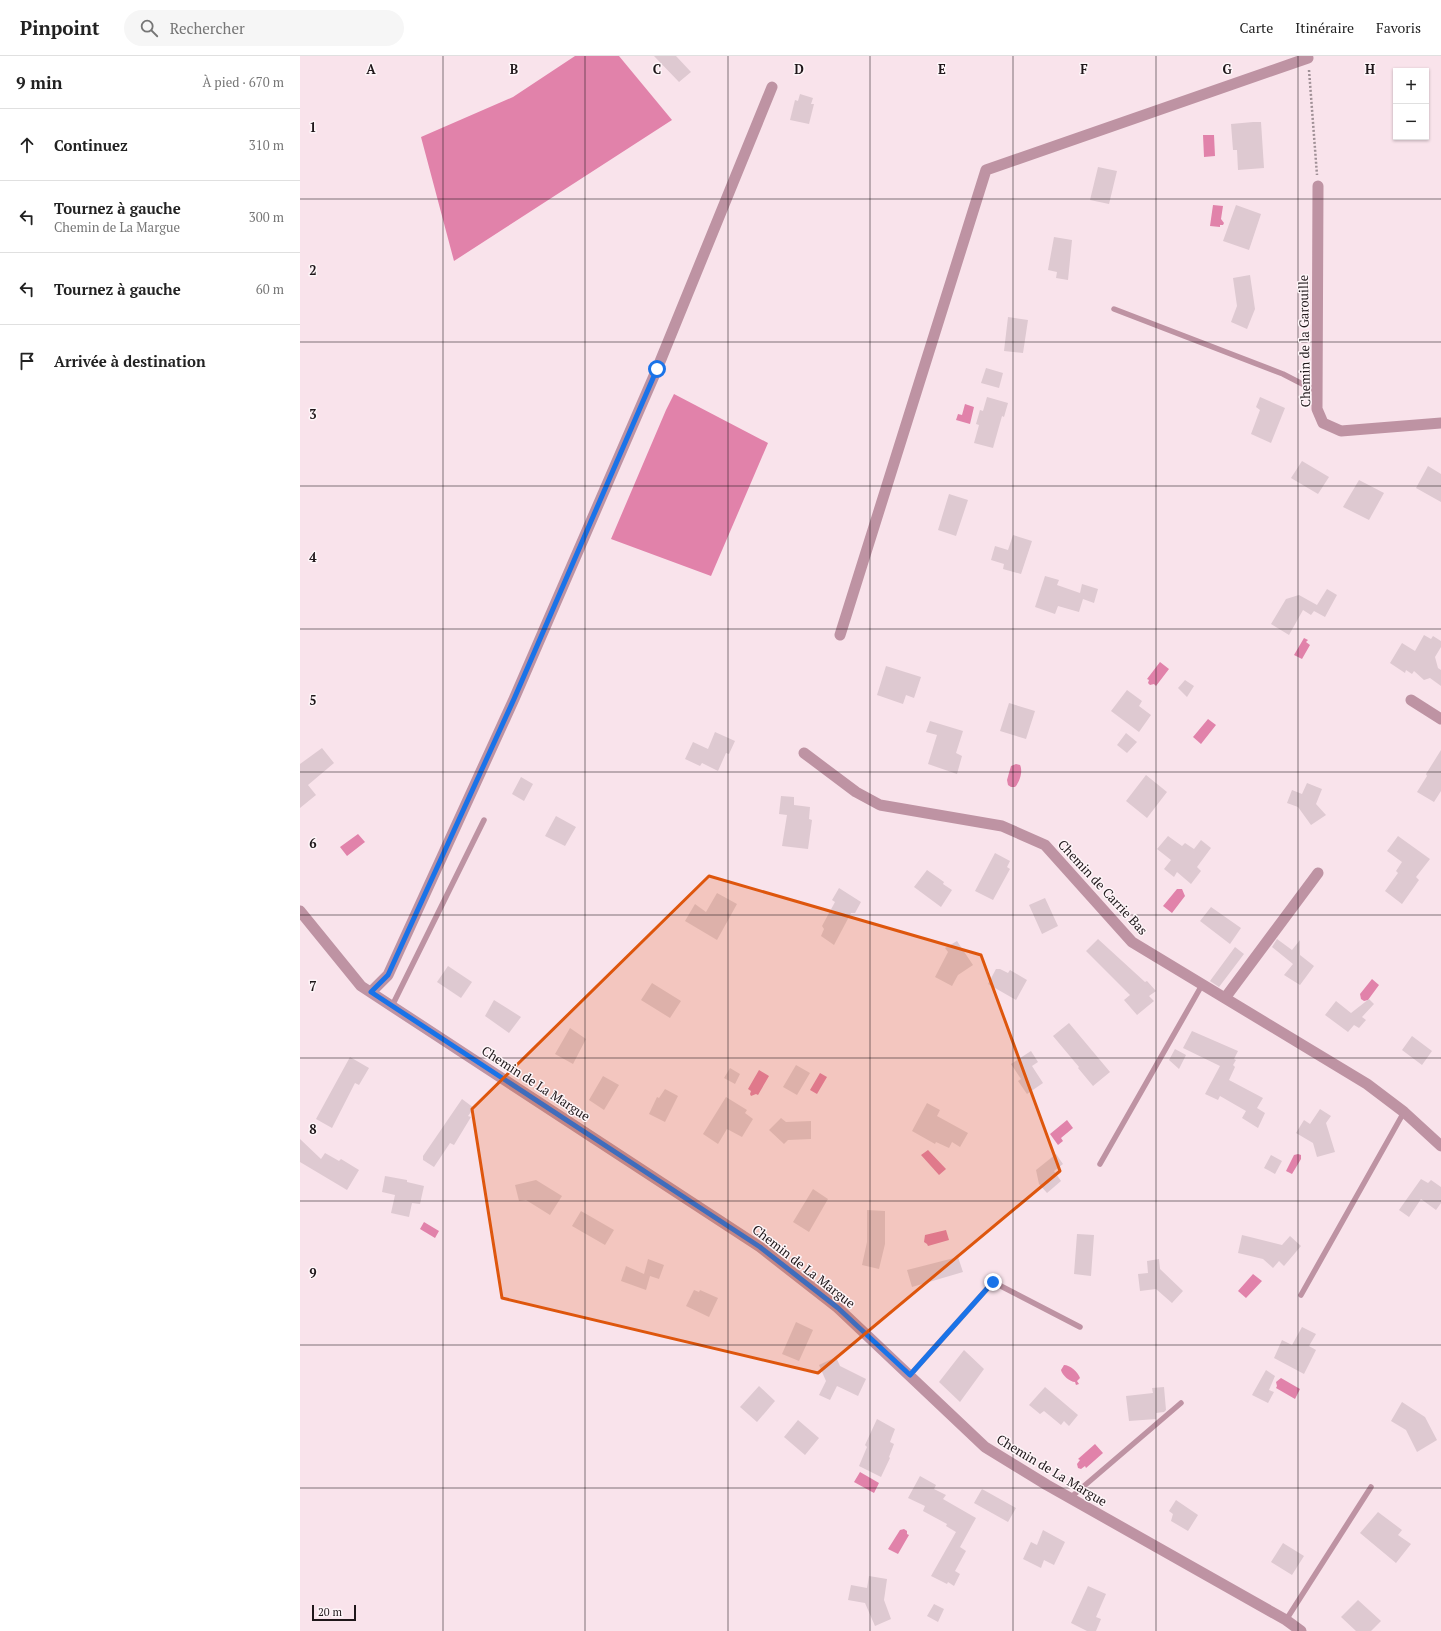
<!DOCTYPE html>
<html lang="fr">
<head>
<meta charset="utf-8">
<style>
	:root { --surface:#fff; --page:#f6f6f6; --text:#222; --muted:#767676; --line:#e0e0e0 }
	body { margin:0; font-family:"PT Serif",serif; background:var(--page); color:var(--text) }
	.controls { position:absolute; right:12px; top:12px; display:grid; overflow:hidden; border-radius:0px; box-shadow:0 1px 3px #0004 }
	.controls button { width:36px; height:36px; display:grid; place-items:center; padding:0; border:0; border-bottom:1px solid var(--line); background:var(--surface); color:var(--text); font:20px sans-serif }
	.scale { position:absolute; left:12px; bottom:10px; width:44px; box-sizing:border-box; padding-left:4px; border:2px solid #1f171a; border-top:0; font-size:11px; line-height:14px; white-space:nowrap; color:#1f171a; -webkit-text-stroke:3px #fef5f8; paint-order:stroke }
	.stop { position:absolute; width:12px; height:12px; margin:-9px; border:3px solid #1a73e8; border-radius:50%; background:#fff }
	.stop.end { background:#1a73e8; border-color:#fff; box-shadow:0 1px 4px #0008 }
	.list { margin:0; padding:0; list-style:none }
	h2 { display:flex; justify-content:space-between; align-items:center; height:52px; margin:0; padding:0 16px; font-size:17px }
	h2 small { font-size:13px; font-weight:400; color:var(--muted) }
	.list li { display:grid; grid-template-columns:26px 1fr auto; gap:12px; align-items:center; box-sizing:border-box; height:72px; padding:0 16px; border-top:1px solid var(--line) }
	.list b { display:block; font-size:15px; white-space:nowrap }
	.list p { margin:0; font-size:13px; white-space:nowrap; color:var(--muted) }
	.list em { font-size:13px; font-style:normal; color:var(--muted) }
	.icon { flex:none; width:22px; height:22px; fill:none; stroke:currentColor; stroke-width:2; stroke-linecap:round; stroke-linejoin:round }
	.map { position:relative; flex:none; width:1141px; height:1575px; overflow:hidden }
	header { display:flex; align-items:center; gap:24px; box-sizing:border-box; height:56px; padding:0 20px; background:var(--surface); border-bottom:1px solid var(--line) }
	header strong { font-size:19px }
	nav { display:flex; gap:22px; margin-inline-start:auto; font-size:14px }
	.search { width:280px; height:36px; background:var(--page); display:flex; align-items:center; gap:10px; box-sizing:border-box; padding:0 14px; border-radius:22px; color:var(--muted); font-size:15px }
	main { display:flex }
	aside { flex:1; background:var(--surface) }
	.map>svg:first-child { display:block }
	.water { fill:#e182aa }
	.building { fill:#dec9d1 }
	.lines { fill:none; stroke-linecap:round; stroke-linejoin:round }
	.path { stroke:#a09096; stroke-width:2.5; stroke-dasharray:2 2; stroke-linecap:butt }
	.service { stroke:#be93a3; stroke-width:5.5 }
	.minor { stroke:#be93a3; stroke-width:11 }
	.route { stroke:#1a73e8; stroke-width:5 }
	.marked { fill:#de560d; fill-opacity:0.2; stroke:#de560d; stroke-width:3; stroke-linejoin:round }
	.grid { fill:none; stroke:#1f171a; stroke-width:1; stroke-opacity:0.55 }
	.labels { text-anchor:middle; stroke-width:3; stroke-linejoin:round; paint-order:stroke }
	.street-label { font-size:13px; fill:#1f171a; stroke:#fef5f8 }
	.grid-label { font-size:13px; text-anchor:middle; font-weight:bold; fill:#1f171a; stroke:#fef5f8; stroke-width:3; stroke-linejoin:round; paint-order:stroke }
</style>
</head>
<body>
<header>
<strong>Pinpoint</strong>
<div class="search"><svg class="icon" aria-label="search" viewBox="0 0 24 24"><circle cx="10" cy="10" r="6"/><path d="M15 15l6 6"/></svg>Rechercher</div>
<nav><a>Carte</a><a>Itinéraire</a><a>Favoris</a></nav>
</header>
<main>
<aside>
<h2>9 min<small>À pied · 670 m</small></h2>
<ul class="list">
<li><svg class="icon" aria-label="ahead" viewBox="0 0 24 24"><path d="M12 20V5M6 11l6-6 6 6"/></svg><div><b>Continuez</b></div><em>310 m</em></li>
<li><svg class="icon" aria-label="left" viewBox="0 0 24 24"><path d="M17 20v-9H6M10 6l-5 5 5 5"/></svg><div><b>Tournez à gauche</b><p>Chemin de La Margue</p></div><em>300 m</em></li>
<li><svg class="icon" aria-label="left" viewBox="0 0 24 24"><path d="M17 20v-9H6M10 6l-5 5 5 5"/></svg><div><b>Tournez à gauche</b></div><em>60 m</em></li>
<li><svg class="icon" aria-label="arrive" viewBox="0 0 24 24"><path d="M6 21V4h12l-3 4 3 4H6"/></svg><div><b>Arrivée à destination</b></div></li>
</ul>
</aside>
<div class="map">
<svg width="1141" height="1575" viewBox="0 0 1141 1575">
	<rect width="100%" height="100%" fill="#f9e3eb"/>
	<!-- water -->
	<path class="water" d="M 275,0 L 319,0 L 372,64 L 154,205 L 121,81 L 213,41 Z
		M 903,79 L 914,79 L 915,100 L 904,101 Z
		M 913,149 L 923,150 L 921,163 L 924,167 L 923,169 L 920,169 L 920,171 L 910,170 Z
		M 374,338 L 468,387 L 411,520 L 311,483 L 366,354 Z
		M 665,348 L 674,351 L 670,368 L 656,364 L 658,358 L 662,359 Z
		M 1004,582 L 1008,584 L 1006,586 L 1010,589 L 1002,603 L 994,599 Z
		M 860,606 L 869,613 L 856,630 L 854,628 L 850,629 L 848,627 L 849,624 L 847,623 Z
		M 908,663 L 916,669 L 901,688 L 893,681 Z
		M 716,708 L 720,709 C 723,715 720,726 715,731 L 711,731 L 708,729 L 707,724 L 711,710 Z
		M 58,778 L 65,786 L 47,800 L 40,791 Z
		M 877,833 L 882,833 L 885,840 L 872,857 L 863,850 Z
		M 1072,923 L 1079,929 L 1068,944 L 1064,945 L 1061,943 L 1060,938 Z
		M 459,1014 L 469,1020 L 458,1039 L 456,1038 L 451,1040 L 450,1038 L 451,1035 L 448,1033 Z
		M 520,1017 L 527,1021 L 517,1038 L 510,1034 Z
		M 767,1064 L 773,1072 L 761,1082 L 763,1085 L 758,1089 L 750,1078 Z
		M 628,1094 L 646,1113 L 639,1119 L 621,1099 Z
		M 998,1098 L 1001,1099 L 1001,1103 L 992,1118 L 986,1115 L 994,1099 Z
		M 124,1166 L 139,1175 L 135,1182 L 120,1173 Z
		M 646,1174 L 649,1184 L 628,1190 L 627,1188 L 624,1186 L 625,1179 Z
		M 953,1218 L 962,1225 L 946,1242 L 938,1235 Z
		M 764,1309 C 770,1309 778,1316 780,1322 L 777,1325 L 779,1328 L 776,1329 L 775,1326 C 770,1326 762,1319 761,1314 Z
		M 981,1322 L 1000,1333 L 995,1343 L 976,1332 L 977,1330 L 976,1326 Z
		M 795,1388 L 803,1397 L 786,1412 L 785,1410 L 781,1413 L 778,1412 L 777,1408 L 780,1404 L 778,1403 Z
		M 560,1416 L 579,1427 L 574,1437 L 554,1426 Z
		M 604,1473 L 607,1475 L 607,1478 L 609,1479 L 598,1498 L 588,1493 L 600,1474 Z"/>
	<!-- building -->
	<path class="building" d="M 354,0 L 376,0 L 391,16 L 379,26 Z
		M 500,38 L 513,42 L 511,48 L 514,48 L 509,68 L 490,64 L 495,44 L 498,45 Z
		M 953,66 L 961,66 L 964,112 L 938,114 L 937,94 L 933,94 L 931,68 Z
		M 798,111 L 817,115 L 809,148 L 790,144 Z
		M 936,149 L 961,158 L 949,194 L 923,185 Z
		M 754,181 L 772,184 L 768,224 L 756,222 L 757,216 L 748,214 Z
		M 950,219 L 955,253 L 947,273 L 931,266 L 937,250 L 933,222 Z
		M 708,261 L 728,264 L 723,297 L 704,295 Z
		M 686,312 L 703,317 L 699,332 L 681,327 Z
		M 687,341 L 708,347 L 704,361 L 702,360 L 693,392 L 674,387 L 679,369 L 676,368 L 680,354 L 683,355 Z
		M 960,341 L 985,352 L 971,387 L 951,378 L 960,354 L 956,351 Z
		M 1002,405 L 1029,421 L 1018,438 L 991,422 Z
		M 1128,410 L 1141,418 L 1141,446 L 1116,432 Z
		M 1059,424 L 1084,437 L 1069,464 L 1043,451 Z
		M 649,438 L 668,444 L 656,480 L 638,474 Z
		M 713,479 L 732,485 L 721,518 L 703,513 L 704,508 L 691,504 L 695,490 L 708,494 Z
		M 745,520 L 759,524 L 757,529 L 780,537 L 782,528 L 798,533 L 794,547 L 783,543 L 779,556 L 758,550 L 755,558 L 735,551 Z
		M 1027,533 L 1037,539 L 1025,561 L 1014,555 L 1011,559 L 1003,554 L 989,579 L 971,568 L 986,543 L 999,539 L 1017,549 Z
		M 1124,579 L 1131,583 L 1133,580 L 1141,585 L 1141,591 L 1135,601 L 1138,612 L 1141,614 L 1141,630 L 1130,622 L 1124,624 L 1114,615 L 1112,618 L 1106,614 L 1105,617 L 1090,607 L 1102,587 L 1115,595 Z
		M 586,610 L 621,621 L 614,642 L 606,639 L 603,648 L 577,639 Z
		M 885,624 L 894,630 L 887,641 L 878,632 Z
		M 827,634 L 842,645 L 839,650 L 851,659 L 839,676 L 811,655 Z
		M 709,647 L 735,655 L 726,683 L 700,675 Z
		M 630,665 L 663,675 L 656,697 L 662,700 L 657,718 L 628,708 L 637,679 L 626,676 Z
		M 415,676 L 435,685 L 429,698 L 426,697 L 418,715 L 402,707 L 400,710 L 385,703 L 393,686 L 408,693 Z
		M 826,677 L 837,686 L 827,697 L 817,689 Z
		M 22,692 L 34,707 L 8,729 L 16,739 L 0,752 L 0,708 Z
		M 1141,694 L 1141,735 L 1134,746 L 1117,736 L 1127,720 L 1126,718 Z
		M 846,719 L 867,736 L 847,762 L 826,745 Z
		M 221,721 L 233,728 L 224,745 L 212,738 Z
		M 1007,727 L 1022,733 L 1016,748 L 1026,759 L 1011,769 L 998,751 L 987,747 L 992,734 L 1002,738 Z
		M 481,740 L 494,741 L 494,749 L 510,751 L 509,763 L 512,764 L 508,793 L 482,790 L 487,759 L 479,758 Z
		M 256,760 L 276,771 L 265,790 L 245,780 Z
		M 868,780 L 882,790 L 885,787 L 894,793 L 901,784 L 911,792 L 897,811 L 901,815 L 891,828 L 877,816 L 874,821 L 864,813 L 871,804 L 857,793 Z
		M 1098,780 L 1130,803 L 1116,821 L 1119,824 L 1102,848 L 1085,835 L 1098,817 L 1096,815 L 1102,806 L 1087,795 Z
		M 695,797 L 710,805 L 707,811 L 710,813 L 693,844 L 675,835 Z
		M 627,814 L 644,826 L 643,828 L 652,834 L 641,851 L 614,831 Z
		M 539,832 L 561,846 L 555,857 L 551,857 L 534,889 L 521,880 L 524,873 L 522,870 L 535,846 L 532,844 Z
		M 417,837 L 437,848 L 417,884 L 385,865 L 395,848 L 406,856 Z
		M 745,842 L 758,870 L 742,878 L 729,849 Z
		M 911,851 L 941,872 L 930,888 L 900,865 Z
		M 798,883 L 845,926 L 847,925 L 856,935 L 849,940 L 854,945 L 837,959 L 824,944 L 830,939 L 786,895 Z
		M 977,883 L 992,894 L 1000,884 L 1000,899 L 1014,910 L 1000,929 L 984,919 L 993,908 L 972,891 Z
		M 657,885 L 673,909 L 658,919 L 652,930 L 635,921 L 648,896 L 645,892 Z
		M 935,891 L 944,898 L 919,931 L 910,925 Z
		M 148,910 L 172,926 L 161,942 L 137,926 Z
		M 696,913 L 700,913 L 708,917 L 710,914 L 727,924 L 716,944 L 688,928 Z
		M 352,927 L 381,945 L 370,962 L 341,944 Z
		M 1069,943 L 1074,948 L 1062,961 L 1066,964 L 1059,972 L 1054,969 L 1048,976 L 1025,959 L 1036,945 L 1051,957 Z
		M 194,944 L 221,961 L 209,977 L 185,960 Z
		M 769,967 L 810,1016 L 793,1030 L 778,1012 L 779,1011 L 753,980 Z
		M 270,972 L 286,983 L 273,1008 L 255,998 Z
		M 892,975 L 938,995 L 934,1003 L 936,1004 L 933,1009 L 935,1011 L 929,1024 L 963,1042 L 957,1052 L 965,1057 L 958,1072 L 942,1062 L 946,1055 L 920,1040 L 918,1044 L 905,1038 L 920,1010 L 883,992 Z
		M 1112,980 L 1132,995 L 1122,1009 L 1102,994 Z
		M 875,993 L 886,999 L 879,1013 L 869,1004 Z
		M 731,995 L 738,1006 L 732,1010 L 743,1027 L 727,1038 L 718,1025 L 721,1023 L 711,1008 Z
		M 50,1001 L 69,1012 L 59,1029 L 55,1027 L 32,1072 L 16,1063 Z
		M 496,1009 L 510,1017 L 497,1039 L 483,1031 Z
		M 430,1012 L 440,1018 L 435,1028 L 424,1022 Z
		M 303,1020 L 319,1029 L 304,1054 L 289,1044 Z
		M 365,1033 L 378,1040 L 365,1066 L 349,1058 L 357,1041 L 359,1042 Z
		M 426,1041 L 447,1054 L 445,1057 L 453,1063 L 442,1081 L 427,1073 L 418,1088 L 403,1078 Z
		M 162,1043 L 174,1052 L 168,1060 L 171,1061 L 154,1089 L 150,1087 L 134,1111 L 123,1104 L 123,1100 Z
		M 627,1047 L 640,1054 L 637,1060 L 668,1077 L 660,1091 L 652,1086 L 649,1092 L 636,1086 L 635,1088 L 612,1075 Z
		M 1020,1053 L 1031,1060 L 1026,1067 L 1035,1096 L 1017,1101 L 1013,1087 L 996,1077 L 1004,1064 L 1010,1068 Z
		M 481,1062 L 486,1066 L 511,1065 L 511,1083 L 488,1084 L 484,1088 L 469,1074 Z
		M 0,1083 L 21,1103 L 25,1097 L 39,1105 L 41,1103 L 59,1114 L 47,1134 L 0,1106 Z
		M 756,1098 L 763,1108 L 754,1115 L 761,1125 L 747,1137 L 739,1128 L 736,1114 Z
		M 971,1099 L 982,1105 L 975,1118 L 964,1112 Z
		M 85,1120 L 107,1124 L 107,1126 L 124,1130 L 120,1148 L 112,1147 L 109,1161 L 91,1157 L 95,1139 L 82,1136 Z
		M 1121,1123 L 1128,1127 L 1131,1124 L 1141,1131 L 1141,1147 L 1136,1154 L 1121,1143 L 1109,1161 L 1099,1154 Z
		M 236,1124 L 262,1140 L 250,1159 L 226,1144 L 219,1145 L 215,1129 Z
		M 513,1133 L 528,1143 L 509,1176 L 493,1166 Z
		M 567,1154 L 585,1155 L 585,1188 L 579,1213 L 562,1209 L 567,1186 Z
		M 281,1155 L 314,1174 L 305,1189 L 272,1170 Z
		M 777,1178 L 794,1179 L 791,1220 L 774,1218 Z
		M 942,1179 L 982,1189 L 990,1180 L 1001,1190 L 984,1210 L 979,1205 L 973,1212 L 963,1203 L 938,1197 Z
		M 658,1201 L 663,1216 L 612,1231 L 607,1214 Z
		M 348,1203 L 364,1209 L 359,1223 L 350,1220 L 346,1234 L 321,1225 L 326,1210 L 344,1218 Z
		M 859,1203 L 860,1213 L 883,1235 L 872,1247 L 856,1233 L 840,1235 L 838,1218 L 848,1217 L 847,1205 Z
		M 394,1234 L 399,1236 L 400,1234 L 418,1242 L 409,1261 L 386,1250 Z
		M 496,1266 L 513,1274 L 499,1305 L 482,1298 Z
		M 1002,1271 L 1016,1278 L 1009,1290 L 1016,1294 L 1004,1318 L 974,1302 L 982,1284 L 992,1289 Z
		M 664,1294 L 684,1313 L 660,1346 L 639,1326 Z
		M 536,1301 L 540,1310 L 566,1323 L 558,1340 L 537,1330 L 530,1344 L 519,1339 L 526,1325 L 519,1309 Z
		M 966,1314 L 975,1320 L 969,1334 L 974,1336 L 968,1347 L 952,1339 Z
		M 459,1330 L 475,1345 L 457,1366 L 440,1351 Z
		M 745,1331 L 778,1359 L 769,1370 L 764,1365 L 761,1369 L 744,1355 L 740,1358 L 729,1349 Z
		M 864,1331 L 866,1354 L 864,1356 L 856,1357 L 856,1363 L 829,1365 L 826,1340 L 853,1337 L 852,1332 Z
		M 1102,1346 L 1125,1361 L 1137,1384 L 1117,1396 L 1106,1374 L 1091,1365 Z
		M 577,1363 L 595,1373 L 590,1386 L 594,1388 L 589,1401 L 590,1402 L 581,1421 L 559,1410 L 567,1391 L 565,1389 Z
		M 498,1364 L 519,1382 L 505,1399 L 484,1381 Z
		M 620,1420 L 636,1429 L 634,1433 L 646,1439 L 643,1443 L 676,1462 L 660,1491 L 666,1495 L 655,1515 L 660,1518 L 654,1530 L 648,1526 L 647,1528 L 631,1520 L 656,1476 L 646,1470 L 647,1468 L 623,1455 L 625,1450 L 608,1442 Z
		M 682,1433 L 716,1452 L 708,1466 L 674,1447 Z
		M 876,1444 L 898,1459 L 888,1475 L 871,1465 L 873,1458 L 869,1455 Z
		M 1078,1456 L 1102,1474 L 1098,1479 L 1111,1488 L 1096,1507 L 1060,1477 Z
		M 743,1474 L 765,1486 L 754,1509 L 744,1504 L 741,1512 L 723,1503 L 731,1486 L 737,1489 Z
		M 983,1487 L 1004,1500 L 992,1519 L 971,1506 Z
		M 569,1520 L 587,1523 L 584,1544 L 591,1563 L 575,1570 L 565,1547 L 548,1544 L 551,1529 L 567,1532 Z
		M 788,1530 L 806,1538 L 796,1561 L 801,1563 L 796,1575 L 787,1575 L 771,1567 Z
		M 1058,1544 L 1081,1565 L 1071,1575 L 1056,1575 L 1041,1561 Z
		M 634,1548 L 644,1553 L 638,1566 L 627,1560 Z"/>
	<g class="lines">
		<!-- path -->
		<path class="path" d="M 1009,14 L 1017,119"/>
		<!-- service -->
		<path class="service" d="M 814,253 L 983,318 L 1016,335
			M 92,950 L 184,764
			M 800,1108 L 902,929
			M 1001,1239 L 1104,1056
			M 610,1319 L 693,1226 L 780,1271
			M 770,1442 L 881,1347
			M 986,1564 L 1071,1431"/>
		<!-- minor -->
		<path class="minor" d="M 1018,130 L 1017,353 L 1023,367 L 1041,375 L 1141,367
			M 540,579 L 686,114 L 1008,2
			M 1111,644 L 1141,663
			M 504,697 L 556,736 L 580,749 L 702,770 L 745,789 L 832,886 L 1067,1028 L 1104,1056 L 1141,1090
			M 0,855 L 61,930 L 460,1191 L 538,1252 L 685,1391 L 747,1429 L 986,1564 L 1001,1575
			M 71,936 L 88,919 L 214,643 L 357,313 L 472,31
			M 925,942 L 1018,817"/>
	</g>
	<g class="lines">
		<!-- route -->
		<path class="route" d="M 357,313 L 214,643 L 88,919 L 71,936 L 460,1191 L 538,1252 L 610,1319 L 693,1226"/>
	</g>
	<!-- marked area -->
	<path class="marked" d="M 409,820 L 681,899 L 760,1115 L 518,1317 L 202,1242 L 172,1053 Z"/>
	<!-- grid -->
	<path class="grid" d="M 143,0 L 143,1575M 285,0 L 285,1575M 428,0 L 428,1575M 570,0 L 570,1575M 713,0 L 713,1575M 856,0 L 856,1575M 998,0 L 998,1575M 0,143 L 1141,143M 0,286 L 1141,286M 0,430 L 1141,430M 0,573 L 1141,573M 0,716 L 1141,716M 0,859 L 1141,859M 0,1002 L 1141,1002M 0,1145 L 1141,1145M 0,1289 L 1141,1289M 0,1432 L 1141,1432"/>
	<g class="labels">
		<!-- street labels -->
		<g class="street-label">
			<text transform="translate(1004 285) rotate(-91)" y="5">Chemin de la Garouille</text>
			<text transform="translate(803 831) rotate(47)" y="5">Chemin de Carrie Bas</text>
			<text transform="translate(236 1027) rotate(33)" y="5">Chemin de La Margue</text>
			<text transform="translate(504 1210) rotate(38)" y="5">Chemin de La Margue</text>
			<text transform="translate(752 1414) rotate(31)" y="5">Chemin de La Margue</text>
		</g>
	</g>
	<g class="grid-label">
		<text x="71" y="18">A</text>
		<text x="214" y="18">B</text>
		<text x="357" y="18">C</text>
		<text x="499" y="18">D</text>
		<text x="642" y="18">E</text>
		<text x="784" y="18">F</text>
		<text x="927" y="18">G</text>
		<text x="1070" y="18">H</text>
		<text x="13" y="76">1</text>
		<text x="13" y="219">2</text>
		<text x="13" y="363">3</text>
		<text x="13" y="506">4</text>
		<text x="13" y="649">5</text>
		<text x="13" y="792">6</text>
		<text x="13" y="935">7</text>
		<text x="13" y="1078">8</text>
		<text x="13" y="1222">9</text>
	</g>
</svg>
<div class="controls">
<button>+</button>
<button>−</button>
</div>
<div class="scale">20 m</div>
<div class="stop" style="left:357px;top:313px"></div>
<div class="stop end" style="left:693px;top:1226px"></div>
</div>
</main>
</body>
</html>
